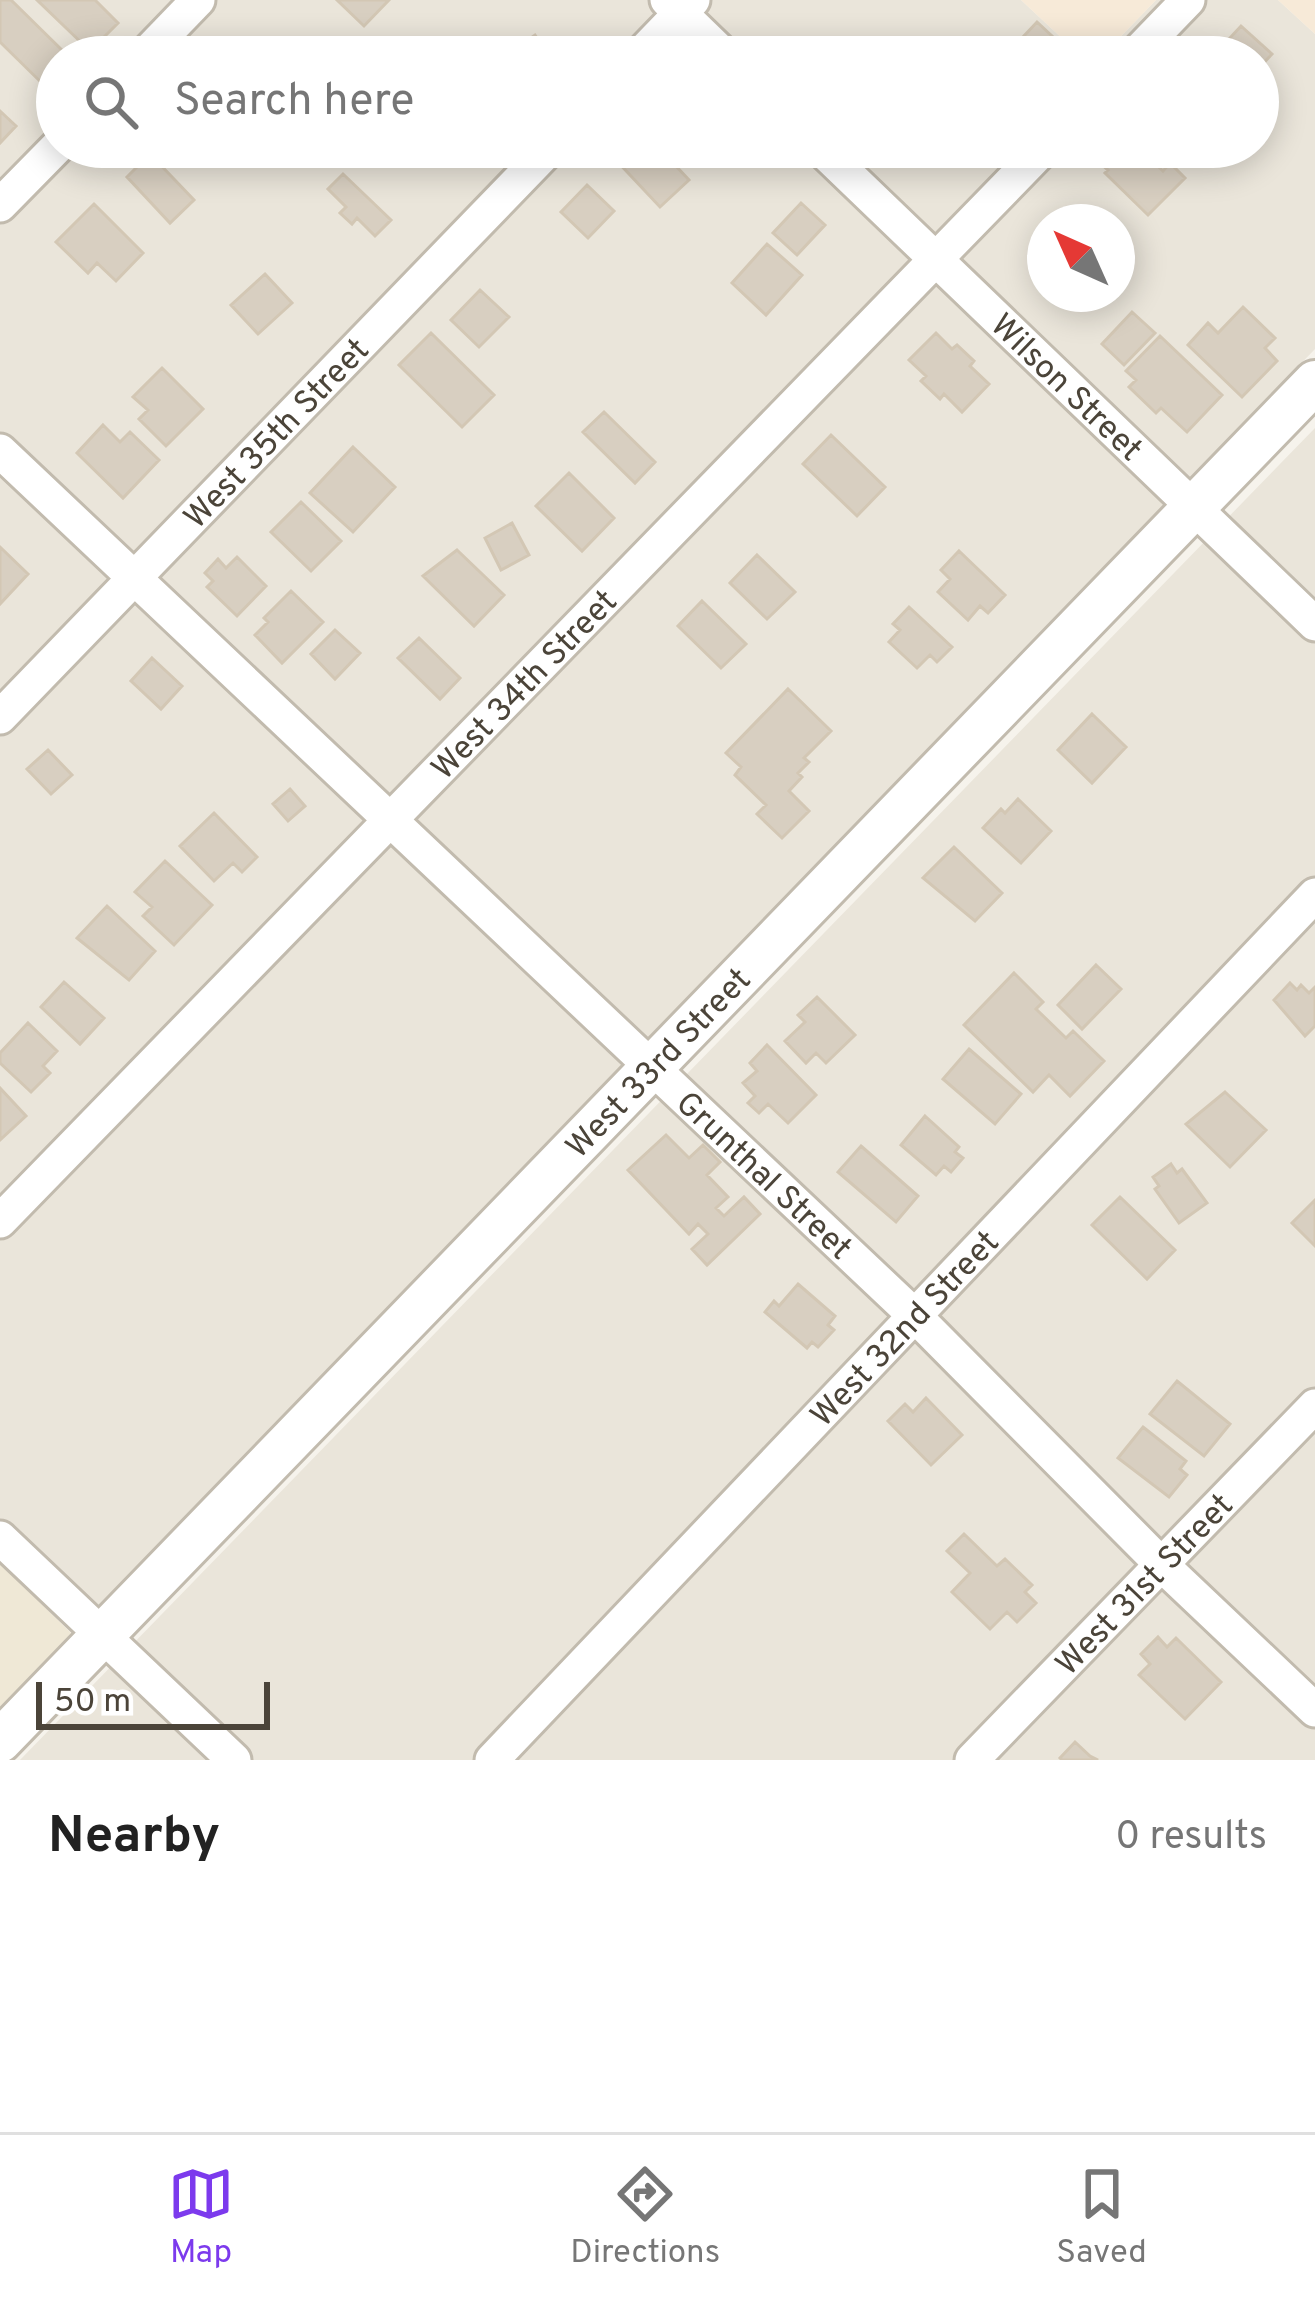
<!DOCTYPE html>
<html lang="en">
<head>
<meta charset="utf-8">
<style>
	:root { --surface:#fff; --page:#f2f2f2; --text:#222; --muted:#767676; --line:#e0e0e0; --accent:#7c3aed }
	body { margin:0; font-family:Overpass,sans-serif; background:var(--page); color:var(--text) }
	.compass { position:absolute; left:1027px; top:204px; width:108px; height:108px; border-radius:50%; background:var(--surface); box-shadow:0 6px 30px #0003; rotate:315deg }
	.scale { position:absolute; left:36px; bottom:30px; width:234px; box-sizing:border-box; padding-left:12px; border:6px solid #4b4439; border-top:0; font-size:33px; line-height:42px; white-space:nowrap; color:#4b4439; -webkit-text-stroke:9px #fff; paint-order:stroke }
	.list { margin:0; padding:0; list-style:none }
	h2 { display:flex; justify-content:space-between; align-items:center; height:156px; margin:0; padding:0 48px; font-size:51px }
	h2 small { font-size:39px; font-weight:400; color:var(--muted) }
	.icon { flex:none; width:66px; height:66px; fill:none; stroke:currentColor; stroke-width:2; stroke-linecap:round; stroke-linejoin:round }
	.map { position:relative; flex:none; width:1315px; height:1760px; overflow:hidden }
	.search { position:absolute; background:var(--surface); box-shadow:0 6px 30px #0003; left:36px; right:36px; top:36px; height:132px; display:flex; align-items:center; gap:30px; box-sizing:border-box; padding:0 42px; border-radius:66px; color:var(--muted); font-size:45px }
	.sheet { height:372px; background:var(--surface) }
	nav { display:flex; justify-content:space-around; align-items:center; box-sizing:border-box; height:168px; border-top:3px solid var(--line); background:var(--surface); font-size:33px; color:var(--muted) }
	nav a { display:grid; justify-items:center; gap:6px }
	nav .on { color:var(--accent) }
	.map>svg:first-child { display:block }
	.residential { fill:#eae5da; fill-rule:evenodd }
	.commercial { fill:#f7ead8 }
	.education { fill:#efe8d6 }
	.building { fill:#d8cfc1; stroke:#d3c7b4; stroke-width:3 }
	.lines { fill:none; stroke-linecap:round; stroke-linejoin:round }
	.minor-casing { stroke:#c2bbae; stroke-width:39 }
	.tertiary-casing { stroke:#c2bbae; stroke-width:48 }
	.minor { stroke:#fff; stroke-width:33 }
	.tertiary { stroke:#fff; stroke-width:42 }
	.labels { text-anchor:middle; stroke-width:9; stroke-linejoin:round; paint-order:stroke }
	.street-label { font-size:33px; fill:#4b4439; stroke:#fff }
</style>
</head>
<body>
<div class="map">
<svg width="1315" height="1760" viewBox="0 0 1315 1760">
	<rect width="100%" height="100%" fill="#f6f3ec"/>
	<!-- residential -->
	<path class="residential" d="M 0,0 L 1021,0 L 1082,57 L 57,57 L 57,147 L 1258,147 L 1258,57 L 1101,57 L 1156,0 L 1278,0 L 1315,34 L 1315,349 L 73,1634 L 0,1563 ZM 1045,222 L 1117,222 L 1117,294 L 1045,294 Z
		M 1315,428 L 1315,1760 L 20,1760 Z"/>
	<!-- commercial -->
	<path class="commercial" d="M 1021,0 L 1156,0 L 1101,57 L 1082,57 Z
		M 1278,0 L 1315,0 L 1315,34 Z"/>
	<!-- education -->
	<path class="education" d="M 0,1563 L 72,1634 L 0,1708 Z"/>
	<!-- building -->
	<path class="building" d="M 0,0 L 11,0 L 69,57 L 57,57 L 57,84 L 50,91 L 0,42 Z
		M 37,0 L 95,0 L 118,23 L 90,51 Z
		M 337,0 L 389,0 L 364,26 Z
		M 1037,22 L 1066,49 L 1058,57 L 1044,57 L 1023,37 Z
		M 1241,26 L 1272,54 L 1258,69 L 1258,57 L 1221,57 L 1216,53 Z
		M 535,35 L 550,57 L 505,57 L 505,56 Z
		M 0,111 L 16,126 L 0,143 Z
		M 172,147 L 211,147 L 201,158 L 192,149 L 183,158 Z
		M 628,147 L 658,147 L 689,180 L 660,207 L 615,159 Z
		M 896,147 L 935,147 L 916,166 Z
		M 1116,147 L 1139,147 L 1163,171 L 1170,163 L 1185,178 L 1148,215 L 1105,173 L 1108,170 L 1100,163 Z
		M 1191,147 L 1223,147 L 1207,163 Z
		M 150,154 L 194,200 L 170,223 L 127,177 Z
		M 343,174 L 391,220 L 375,236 L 357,218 L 352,224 L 340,213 L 346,207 L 328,189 Z
		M 587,185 L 614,211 L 588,238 L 561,212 Z
		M 801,203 L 825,225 L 797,255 L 773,233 Z
		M 94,204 L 143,253 L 116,281 L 97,263 L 88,273 L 56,242 Z
		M 767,244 L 802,275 L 766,315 L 732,283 Z
		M 265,274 L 292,303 L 258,334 L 231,305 Z
		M 480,290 L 509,317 L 479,347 L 451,320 Z
		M 1243,307 L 1275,338 L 1265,348 L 1277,361 L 1242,397 L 1188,345 L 1208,323 L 1218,333 Z
		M 1132,312 L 1155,333 L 1124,365 L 1102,344 Z
		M 431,333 L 494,395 L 462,427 L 399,365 Z
		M 936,333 L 952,349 L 957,345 L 974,361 L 970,366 L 989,384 L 962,412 L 944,394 L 940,399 L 921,381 L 926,376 L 909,360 Z
		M 1160,336 L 1222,395 L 1187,432 L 1161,408 L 1156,413 L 1129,387 L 1136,380 L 1126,371 Z
		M 162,368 L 203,409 L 166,446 L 139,419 L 148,410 L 133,397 Z
		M 604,412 L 655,462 L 635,483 L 583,432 Z
		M 103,425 L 120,442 L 130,432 L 159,460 L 123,498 L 77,453 Z
		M 831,435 L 885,487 L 857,516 L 803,464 Z
		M 353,447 L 395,487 L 353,532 L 310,493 Z
		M 569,473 L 614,518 L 582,551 L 536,506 Z
		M 301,502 L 341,541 L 311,571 L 271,532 Z
		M 512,523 L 529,555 L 501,570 L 485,538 Z
		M 0,547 L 28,574 L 0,604 Z
		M 457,550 L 504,595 L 474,626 L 423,576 Z
		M 959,551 L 1005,595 L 988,613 L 980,606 L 968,620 L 938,592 L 950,579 L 941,570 Z
		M 757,555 L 795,592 L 767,619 L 730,583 Z
		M 237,557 L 266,586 L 237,616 L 207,587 L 213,581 L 205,573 L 218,559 L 226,568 Z
		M 291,591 L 323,622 L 282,663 L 255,635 L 268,622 L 264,618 Z
		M 702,601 L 746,644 L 721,668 L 678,626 Z
		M 909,607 L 952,647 L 937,662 L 930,655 L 917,668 L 889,642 L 900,630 L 893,624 Z
		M 335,630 L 360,653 L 335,679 L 311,654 Z
		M 419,638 L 460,678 L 440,699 L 398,658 Z
		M 152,658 L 182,686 L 161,709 L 131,681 Z
		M 788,689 L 831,731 L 804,758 L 809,762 L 798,773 L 802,777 L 789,791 L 809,811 L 782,838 L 757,814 L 766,805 L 735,775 L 741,767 L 726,753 Z
		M 1092,714 L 1126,747 L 1092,783 L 1058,750 Z
		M 48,750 L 72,775 L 51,794 L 27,769 Z
		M 290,789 L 305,806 L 288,821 L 273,804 Z
		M 1018,799 L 1051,831 L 1021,863 L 983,828 L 1001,809 L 1005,813 Z
		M 214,813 L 257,857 L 242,872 L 233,863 L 214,881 L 180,846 Z
		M 954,847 L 1002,893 L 975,921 L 923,878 Z
		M 165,861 L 212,905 L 174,945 L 143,916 L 152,907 L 135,892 Z
		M 107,906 L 155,951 L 129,980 L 77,938 Z
		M 1096,965 L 1121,989 L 1082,1029 L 1058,1005 Z
		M 1014,973 L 1043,1002 L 1036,1009 L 1066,1038 L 1073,1031 L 1104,1061 L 1070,1096 L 1049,1075 L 1033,1092 L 964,1025 Z
		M 64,982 L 104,1018 L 80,1044 L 41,1007 Z
		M 1290,983 L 1297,990 L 1301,985 L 1309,993 L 1315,987 L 1315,1026 L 1305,1036 L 1274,1000 Z
		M 817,997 L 855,1035 L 826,1063 L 816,1053 L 806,1063 L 785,1041 L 805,1022 L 798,1015 Z
		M 28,1023 L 57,1051 L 43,1066 L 50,1073 L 31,1092 L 0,1063 L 0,1053 Z
		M 767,1045 L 816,1095 L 788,1123 L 768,1104 L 759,1113 L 748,1103 L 755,1096 L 743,1083 L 757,1071 L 750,1063 Z
		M 969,1049 L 1021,1094 L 995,1124 L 943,1079 Z
		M 0,1088 L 26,1116 L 0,1140 Z
		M 1225,1092 L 1266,1130 L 1230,1167 L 1186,1124 Z
		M 925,1116 L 959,1147 L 955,1152 L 963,1158 L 951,1172 L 944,1166 L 936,1175 L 901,1145 Z
		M 666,1135 L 689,1158 L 703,1145 L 720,1162 L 707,1175 L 728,1197 L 716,1208 L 724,1216 L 744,1197 L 760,1214 L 707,1265 L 692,1249 L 708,1234 L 698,1224 L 689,1234 L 628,1170 Z
		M 861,1146 L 918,1196 L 896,1222 L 838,1172 Z
		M 1171,1164 L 1177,1173 L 1182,1169 L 1207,1203 L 1179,1223 L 1155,1189 L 1159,1186 L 1153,1177 Z
		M 1120,1197 L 1175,1250 L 1147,1279 L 1092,1225 Z
		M 1315,1200 L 1315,1246 L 1292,1223 Z
		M 798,1284 L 835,1316 L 828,1325 L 834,1330 L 818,1347 L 812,1342 L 807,1348 L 765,1312 L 774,1301 L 779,1306 Z
		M 1177,1381 L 1230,1424 L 1204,1456 L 1150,1414 Z
		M 926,1398 L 962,1435 L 931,1465 L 888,1421 L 905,1404 L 913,1412 Z
		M 1143,1427 L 1186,1461 L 1180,1469 L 1187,1475 L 1169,1497 L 1118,1458 Z
		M 964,1534 L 997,1566 L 1005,1559 L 1032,1585 L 1025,1592 L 1036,1603 L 1017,1622 L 1007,1612 L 990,1629 L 952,1592 L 970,1573 L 947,1551 Z
		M 1158,1637 L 1167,1647 L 1176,1638 L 1221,1682 L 1185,1719 L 1139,1675 L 1150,1664 L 1141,1654 Z
		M 1075,1742 L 1090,1756 L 1098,1760 L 1062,1760 L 1060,1758 Z"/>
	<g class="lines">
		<defs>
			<g id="minor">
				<path d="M 667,0 L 726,57"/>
				<path d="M 143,57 L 198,0"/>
				<path d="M 638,57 L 693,0"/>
				<path d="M 1133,57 L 1188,0"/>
				<path id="s1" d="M 819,147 L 1315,624"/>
				<path d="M 0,205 L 57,147"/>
				<path id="s2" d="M 0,451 L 915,1316 L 1162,1565 L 1315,1710"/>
				<path id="s3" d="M 0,717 L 551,147"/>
				<path id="s4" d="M 0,1221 L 1045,147"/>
				<path d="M 0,1538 L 234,1760"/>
				<path id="s5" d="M 492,1760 L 1315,895"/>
				<path id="s6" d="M 972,1760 L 1315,1406"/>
			</g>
			<g id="tertiary">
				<path id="s7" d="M 0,1741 L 1315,382"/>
			</g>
		</defs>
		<!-- minor casing -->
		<use href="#minor" class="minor-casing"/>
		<!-- tertiary casing -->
		<use href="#tertiary" class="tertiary-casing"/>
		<!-- minor -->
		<use href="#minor" class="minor"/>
		<!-- tertiary -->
		<use href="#tertiary" class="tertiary"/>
	</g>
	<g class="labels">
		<!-- street labels -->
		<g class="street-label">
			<text dy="12" stroke="none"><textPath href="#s1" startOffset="345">Wilson Street</textPath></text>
			<text dy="12" stroke="none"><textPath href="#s3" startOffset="396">West 35th Street</textPath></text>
			<text dy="12" stroke="none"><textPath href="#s4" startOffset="750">West 34th Street</textPath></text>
			<text dy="12" stroke="none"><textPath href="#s7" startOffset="945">West 33rd Street</textPath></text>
			<text dy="12" stroke="none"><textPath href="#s2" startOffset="1053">Grunthal Street</textPath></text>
			<text dy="12" stroke="none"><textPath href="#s5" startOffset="597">West 32nd Street</textPath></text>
			<text dy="12" stroke="none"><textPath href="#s6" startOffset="246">West 31st Street</textPath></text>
		</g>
	</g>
</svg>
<svg class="compass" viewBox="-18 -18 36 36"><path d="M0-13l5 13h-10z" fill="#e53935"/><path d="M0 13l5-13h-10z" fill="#767676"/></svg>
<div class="scale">50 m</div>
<div class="search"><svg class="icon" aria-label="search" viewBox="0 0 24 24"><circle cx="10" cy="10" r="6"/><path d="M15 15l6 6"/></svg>Search here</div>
</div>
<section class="sheet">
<h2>Nearby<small>0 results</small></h2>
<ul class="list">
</ul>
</section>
<nav>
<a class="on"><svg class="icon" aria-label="map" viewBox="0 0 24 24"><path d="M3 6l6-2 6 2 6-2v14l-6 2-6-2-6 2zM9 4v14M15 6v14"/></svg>Map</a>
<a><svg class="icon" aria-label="directions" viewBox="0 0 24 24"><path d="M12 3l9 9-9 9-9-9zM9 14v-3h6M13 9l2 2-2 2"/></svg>Directions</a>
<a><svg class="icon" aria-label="saved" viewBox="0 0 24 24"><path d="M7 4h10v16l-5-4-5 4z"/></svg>Saved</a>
</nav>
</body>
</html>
